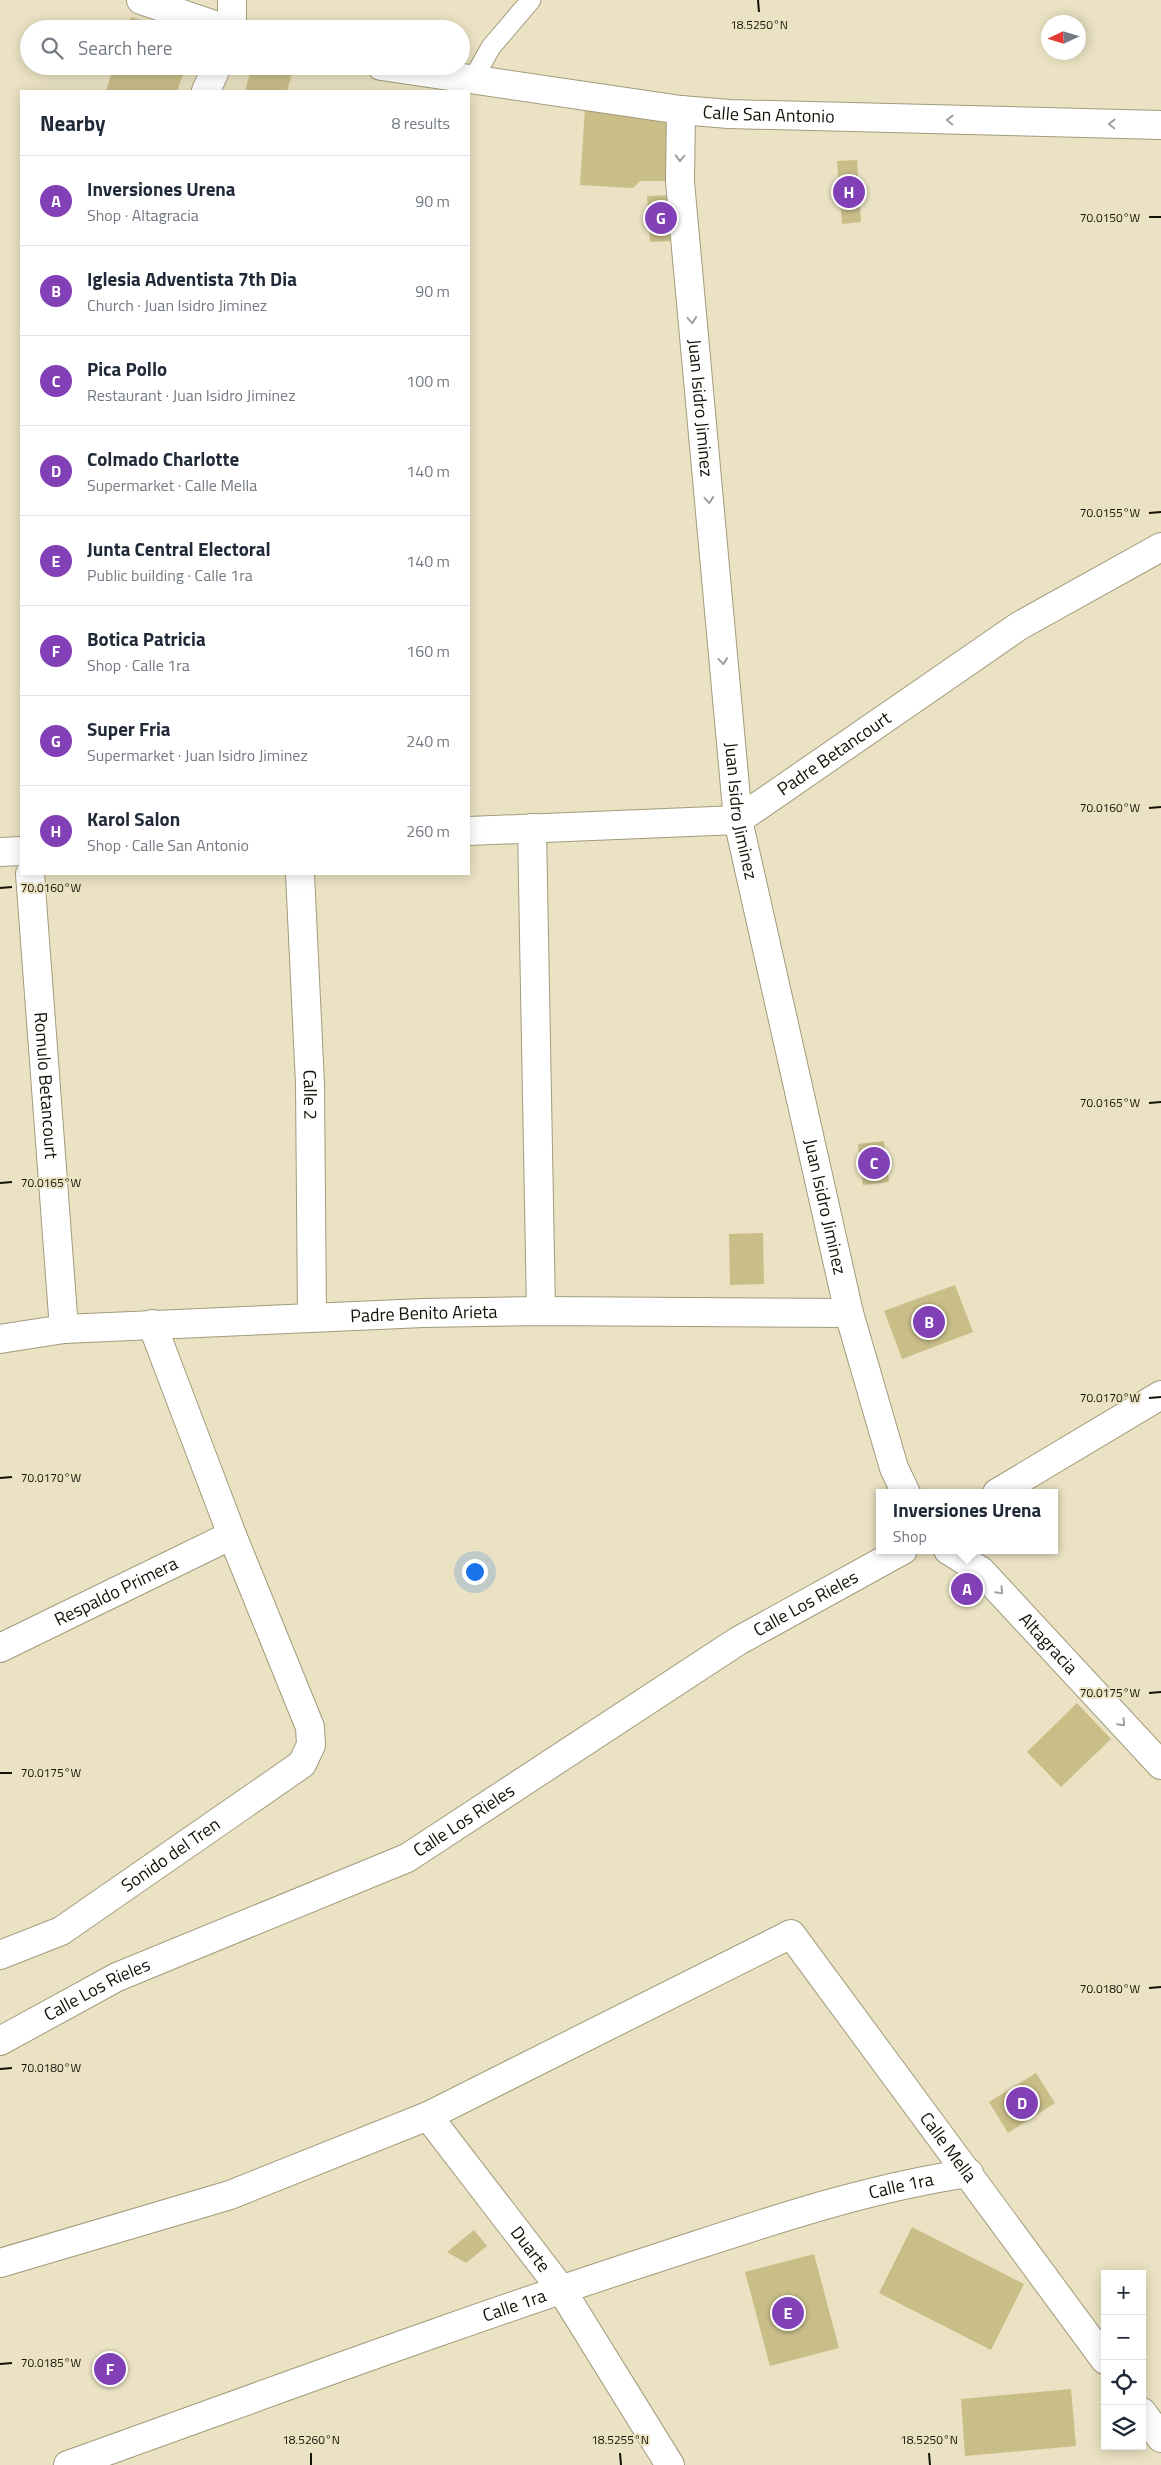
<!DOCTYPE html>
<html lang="en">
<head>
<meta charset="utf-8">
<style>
	:root { --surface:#fff; --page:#f6f6f7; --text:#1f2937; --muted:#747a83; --line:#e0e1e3; --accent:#8140b5 }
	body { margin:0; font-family:"Titillium Web",sans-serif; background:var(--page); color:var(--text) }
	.controls { position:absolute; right:15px; bottom:15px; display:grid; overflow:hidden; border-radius:0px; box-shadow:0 2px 12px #0003 }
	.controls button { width:45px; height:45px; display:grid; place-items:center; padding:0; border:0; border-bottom:1px solid var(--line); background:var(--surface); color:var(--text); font:25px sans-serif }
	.compass { position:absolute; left:1041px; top:15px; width:45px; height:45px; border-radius:50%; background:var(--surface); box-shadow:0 2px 12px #0003; rotate:266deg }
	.you { position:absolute; left:474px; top:1571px; width:18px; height:18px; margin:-12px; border:4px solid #fff; border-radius:50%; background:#1a73e8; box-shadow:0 0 0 8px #1a73e833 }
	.badge { display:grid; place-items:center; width:32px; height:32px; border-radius:50%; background:var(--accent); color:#fff; font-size:16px; font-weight:700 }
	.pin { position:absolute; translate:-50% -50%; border:2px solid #fff; box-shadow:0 1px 5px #0006 }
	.popup { position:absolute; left:876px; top:1489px; width:182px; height:65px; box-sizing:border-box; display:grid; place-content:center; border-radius:0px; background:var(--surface); filter:drop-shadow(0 1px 4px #0005); font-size:16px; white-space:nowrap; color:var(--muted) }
	.popup b { font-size:19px; color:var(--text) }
	.popup::after { content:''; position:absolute; left:50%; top:100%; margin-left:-10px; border:10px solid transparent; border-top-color:var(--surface) }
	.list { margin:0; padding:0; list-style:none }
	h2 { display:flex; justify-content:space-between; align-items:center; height:65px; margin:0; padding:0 20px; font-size:21px }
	h2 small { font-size:16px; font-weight:400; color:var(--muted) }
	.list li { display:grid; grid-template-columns:32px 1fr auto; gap:15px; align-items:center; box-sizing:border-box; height:90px; padding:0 20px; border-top:1px solid var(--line) }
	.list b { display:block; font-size:19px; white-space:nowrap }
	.list p { margin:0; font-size:16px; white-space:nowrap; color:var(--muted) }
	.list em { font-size:16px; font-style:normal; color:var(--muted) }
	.icon { flex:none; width:28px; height:28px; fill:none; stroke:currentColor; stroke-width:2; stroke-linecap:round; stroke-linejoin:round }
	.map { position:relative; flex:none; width:1161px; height:2465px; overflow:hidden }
	.search { position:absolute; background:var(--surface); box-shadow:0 2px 12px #0003; left:20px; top:20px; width:450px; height:55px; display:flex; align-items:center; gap:12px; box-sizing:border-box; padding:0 18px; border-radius:28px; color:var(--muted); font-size:19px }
	.panel { position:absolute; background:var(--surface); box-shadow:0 2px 12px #0003; left:20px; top:90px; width:450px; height:785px; border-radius:0px }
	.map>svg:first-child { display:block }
	.building { fill:#c9bd88 }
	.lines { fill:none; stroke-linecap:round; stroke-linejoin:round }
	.lane-casing { stroke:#a29b7c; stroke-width:21 }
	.street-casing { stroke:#a29b7c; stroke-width:30 }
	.secondary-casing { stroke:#a29b7c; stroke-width:30 }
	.lane { stroke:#fff; stroke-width:19 }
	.street { stroke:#fff; stroke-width:28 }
	.secondary { stroke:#fff; stroke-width:28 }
	.oneway { stroke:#a1a09b }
	.ticks { fill:none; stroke:#141106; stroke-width:2 }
	.labels { text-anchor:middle; stroke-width:4; stroke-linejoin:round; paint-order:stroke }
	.street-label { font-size:18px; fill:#141106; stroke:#eae2c2 }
	.ticks-label { font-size:12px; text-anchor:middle; fill:#141106; stroke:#eae2c2; stroke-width:4; stroke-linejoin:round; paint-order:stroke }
</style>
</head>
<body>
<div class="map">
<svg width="1161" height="2465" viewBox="0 0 1161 2465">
	<rect width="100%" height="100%" fill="#eae2c2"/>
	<!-- building -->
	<path class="building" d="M 131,17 L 170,28 L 170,29 L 127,29 Z
		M 114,66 L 186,66 L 177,91 L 106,91 Z
		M 252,66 L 294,66 L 287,91 L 245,91 Z
		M 585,107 L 670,118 L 668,181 L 640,181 L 633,188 L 580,185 Z
		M 857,160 L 861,222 L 842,224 L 837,161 Z
		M 672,195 L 674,241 L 650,242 L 647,196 Z
		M 884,1141 L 889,1182 L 863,1185 L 858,1144 Z
		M 763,1233 L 764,1284 L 730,1285 L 729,1234 Z
		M 955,1285 L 973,1332 L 902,1359 L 884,1311 Z
		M 970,1572 L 984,1589 L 965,1606 L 951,1589 Z
		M 1077,1703 L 1111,1739 L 1061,1787 L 1027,1752 Z
		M 1036,2073 L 1055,2103 L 1008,2133 L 989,2102 Z
		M 912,2227 L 1024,2284 L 991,2350 L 879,2293 Z
		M 474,2230 L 487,2246 L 466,2263 L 447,2252 Z
		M 814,2254 L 839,2348 L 770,2366 L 745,2272 Z
		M 115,2352 L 123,2382 L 105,2386 L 97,2357 Z
		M 1071,2389 L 1076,2446 L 965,2456 L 961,2399 Z"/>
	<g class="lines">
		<defs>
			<path id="lane" d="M 473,79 L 491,47 L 531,0"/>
			<g id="street">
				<path d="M 232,29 L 232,0"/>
				<path d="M 206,91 L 217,66"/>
				<path d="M 532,828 L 541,1311"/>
				<path id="s1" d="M 469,831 L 738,820 L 1019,626 L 1161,547"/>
				<path d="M 0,852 L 21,851"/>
				<path id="s2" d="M 30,874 L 64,1329"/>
				<path id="s3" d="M 300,874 L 310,1084 L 312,1317"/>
				<path id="s4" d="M 0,1339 L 64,1329 L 423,1313 L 541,1311 L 849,1313"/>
				<path d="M 997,1493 L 1161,1395"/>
				<path id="s5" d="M 0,1648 L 232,1535"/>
				<path id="s6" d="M 0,1955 L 61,1931 L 302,1764 L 311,1745 L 310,1727 L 232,1535 L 152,1324"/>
				<path id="s7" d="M 0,2041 L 117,1977 L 407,1858 L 738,1641 L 903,1550"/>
				<path id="s8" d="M 428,2116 L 561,2289 L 670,2465"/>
				<path id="s9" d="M 0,2263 L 230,2195 L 428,2116 L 791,1934 L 1105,2360"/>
				<path d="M 1142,2412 L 1161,2438"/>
				<path id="s10" d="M 68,2465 C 264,2395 459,2322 657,2258 C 759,2225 861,2189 969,2173"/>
			</g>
			<g id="secondary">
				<path d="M 141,0 L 226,29"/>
				<path id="s11" d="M 381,66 L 681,110 L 729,114 L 1161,125"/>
				<path id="s12" d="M 681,110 L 680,182 L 738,820 L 849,1313 L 894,1468 L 906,1493"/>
				<path id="s13" d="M 948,1550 L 981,1571 L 1161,1765"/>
			</g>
		</defs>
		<!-- lane casing -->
		<use href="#lane" class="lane-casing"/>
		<!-- street casing -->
		<use href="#street" class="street-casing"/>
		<!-- secondary casing -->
		<use href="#secondary" class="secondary-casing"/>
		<!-- lane -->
		<use href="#lane" class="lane"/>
		<!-- street -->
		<use href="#street" class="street"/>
		<!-- secondary -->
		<use href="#secondary" class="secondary"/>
	</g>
	<!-- one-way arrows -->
	<defs><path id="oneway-chevron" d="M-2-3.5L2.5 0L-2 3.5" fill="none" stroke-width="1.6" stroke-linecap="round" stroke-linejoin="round" transform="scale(1.25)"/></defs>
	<g class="oneway">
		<use href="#oneway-chevron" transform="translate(950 120) rotate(-179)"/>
		<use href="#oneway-chevron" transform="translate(1112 124) rotate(-179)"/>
		<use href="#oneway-chevron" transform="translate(680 158) rotate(91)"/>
		<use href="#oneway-chevron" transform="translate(692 320) rotate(85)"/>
		<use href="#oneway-chevron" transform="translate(709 500) rotate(85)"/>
		<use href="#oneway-chevron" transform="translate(723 661) rotate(85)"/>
		<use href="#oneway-chevron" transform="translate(1000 1591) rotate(47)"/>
		<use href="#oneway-chevron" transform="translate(1122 1723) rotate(47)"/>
	</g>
	<!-- ticks -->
	<path class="ticks" d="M 758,0 L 759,12M 1149,217 L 1161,217M 1149,513 L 1161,512M 1149,808 L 1161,807M 0,888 L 12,887M 1149,1103 L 1161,1102M 0,1183 L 12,1182M 1149,1398 L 1161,1397M 0,1478 L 12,1477M 1149,1693 L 1161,1692M 0,1773 L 12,1773M 1149,1988 L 1161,1987M 0,2069 L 12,2068M 0,2364 L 12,2363M 311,2453 L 311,2465M 620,2453 L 621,2465M 929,2453 L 930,2465"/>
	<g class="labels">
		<!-- street labels -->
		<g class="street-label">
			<text dy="6" stroke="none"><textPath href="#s11" startOffset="391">Calle San Antonio</textPath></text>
			<text dy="6" stroke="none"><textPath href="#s12" startOffset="299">Juan Isidro Jiminez</textPath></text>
			<text dy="6" stroke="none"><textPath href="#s1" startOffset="386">Padre Betancourt</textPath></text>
			<text dy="6" stroke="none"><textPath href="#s12" startOffset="704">Juan Isidro Jiminez</textPath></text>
			<text dy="6" stroke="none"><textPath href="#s2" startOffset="212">Romulo Betancourt</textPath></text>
			<text dy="6" stroke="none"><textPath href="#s3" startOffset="221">Calle 2</textPath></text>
			<text dy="6" stroke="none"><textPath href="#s12" startOffset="1109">Juan Isidro Jiminez</textPath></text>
			<text dy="6" stroke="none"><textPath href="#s4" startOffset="425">Padre Benito Arieta</textPath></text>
			<text dy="6" stroke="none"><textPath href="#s5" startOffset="129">Respaldo Primera</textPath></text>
			<text dy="6" stroke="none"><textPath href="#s7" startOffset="920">Calle Los Rieles</textPath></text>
			<text dy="6" stroke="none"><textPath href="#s13" startOffset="138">Altagracia</textPath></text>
			<text dy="6" stroke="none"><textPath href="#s7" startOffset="515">Calle Los Rieles</textPath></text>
			<text dy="6" stroke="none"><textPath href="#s6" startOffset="199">Sonido del Tren</textPath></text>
			<text dy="6" stroke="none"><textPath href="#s7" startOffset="110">Calle Los Rieles</textPath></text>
			<text dy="6" stroke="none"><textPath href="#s9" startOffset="1124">Calle Mella</textPath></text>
			<text dy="6" stroke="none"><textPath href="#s10" startOffset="879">Calle 1ra</textPath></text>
			<text dy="6" stroke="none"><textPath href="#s8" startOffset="168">Duarte</textPath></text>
			<text dy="6" stroke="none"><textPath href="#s10" startOffset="474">Calle 1ra</textPath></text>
		</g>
	</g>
	<g class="ticks-label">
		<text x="759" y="29">18.5250°N</text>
		<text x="1110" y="222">70.0150°W</text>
		<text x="1110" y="517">70.0155°W</text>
		<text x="1110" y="812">70.0160°W</text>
		<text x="51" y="892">70.0160°W</text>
		<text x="1110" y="1107">70.0165°W</text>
		<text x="51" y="1187">70.0165°W</text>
		<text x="1110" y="1402">70.0170°W</text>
		<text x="51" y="1482">70.0170°W</text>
		<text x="1110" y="1697">70.0175°W</text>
		<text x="51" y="1777">70.0175°W</text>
		<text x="1110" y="1993">70.0180°W</text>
		<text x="51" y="2072">70.0180°W</text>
		<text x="51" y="2367">70.0185°W</text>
		<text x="311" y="2444">18.5260°N</text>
		<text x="620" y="2444">18.5255°N</text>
		<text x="929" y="2444">18.5250°N</text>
	</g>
</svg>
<div class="controls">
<button>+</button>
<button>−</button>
<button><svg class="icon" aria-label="locate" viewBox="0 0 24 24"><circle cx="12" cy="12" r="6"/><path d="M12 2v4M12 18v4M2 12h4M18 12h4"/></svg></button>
<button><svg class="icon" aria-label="layers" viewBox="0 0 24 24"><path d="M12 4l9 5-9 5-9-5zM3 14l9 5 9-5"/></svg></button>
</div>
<svg class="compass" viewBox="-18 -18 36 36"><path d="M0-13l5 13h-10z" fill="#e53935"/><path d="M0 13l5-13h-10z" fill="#747a83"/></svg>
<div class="you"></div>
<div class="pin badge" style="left:967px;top:1589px">A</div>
<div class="popup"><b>Inversiones Urena</b>Shop</div>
<div class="pin badge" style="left:929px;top:1322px">B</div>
<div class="pin badge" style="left:874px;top:1163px">C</div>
<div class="pin badge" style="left:1022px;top:2103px">D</div>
<div class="pin badge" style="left:788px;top:2313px">E</div>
<div class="pin badge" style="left:110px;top:2369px">F</div>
<div class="pin badge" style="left:661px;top:218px">G</div>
<div class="pin badge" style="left:849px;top:192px">H</div>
<div class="search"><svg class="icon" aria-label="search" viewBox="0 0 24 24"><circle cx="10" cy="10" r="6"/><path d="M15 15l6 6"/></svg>Search here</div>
<section class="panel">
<h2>Nearby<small>8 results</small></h2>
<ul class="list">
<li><span class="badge">A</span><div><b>Inversiones Urena</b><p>Shop · Altagracia</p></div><em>90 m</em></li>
<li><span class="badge">B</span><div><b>Iglesia Adventista 7th Dia</b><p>Church · Juan Isidro Jiminez</p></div><em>90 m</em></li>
<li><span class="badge">C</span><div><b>Pica Pollo</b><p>Restaurant · Juan Isidro Jiminez</p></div><em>100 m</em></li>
<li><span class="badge">D</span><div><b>Colmado Charlotte</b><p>Supermarket · Calle Mella</p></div><em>140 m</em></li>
<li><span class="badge">E</span><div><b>Junta Central Electoral</b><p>Public building · Calle 1ra</p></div><em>140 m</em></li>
<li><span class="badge">F</span><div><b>Botica Patricia</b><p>Shop · Calle 1ra</p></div><em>160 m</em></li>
<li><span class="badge">G</span><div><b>Super Fria</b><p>Supermarket · Juan Isidro Jiminez</p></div><em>240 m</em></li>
<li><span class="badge">H</span><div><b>Karol Salon</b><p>Shop · Calle San Antonio</p></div><em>260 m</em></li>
</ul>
</section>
</div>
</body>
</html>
